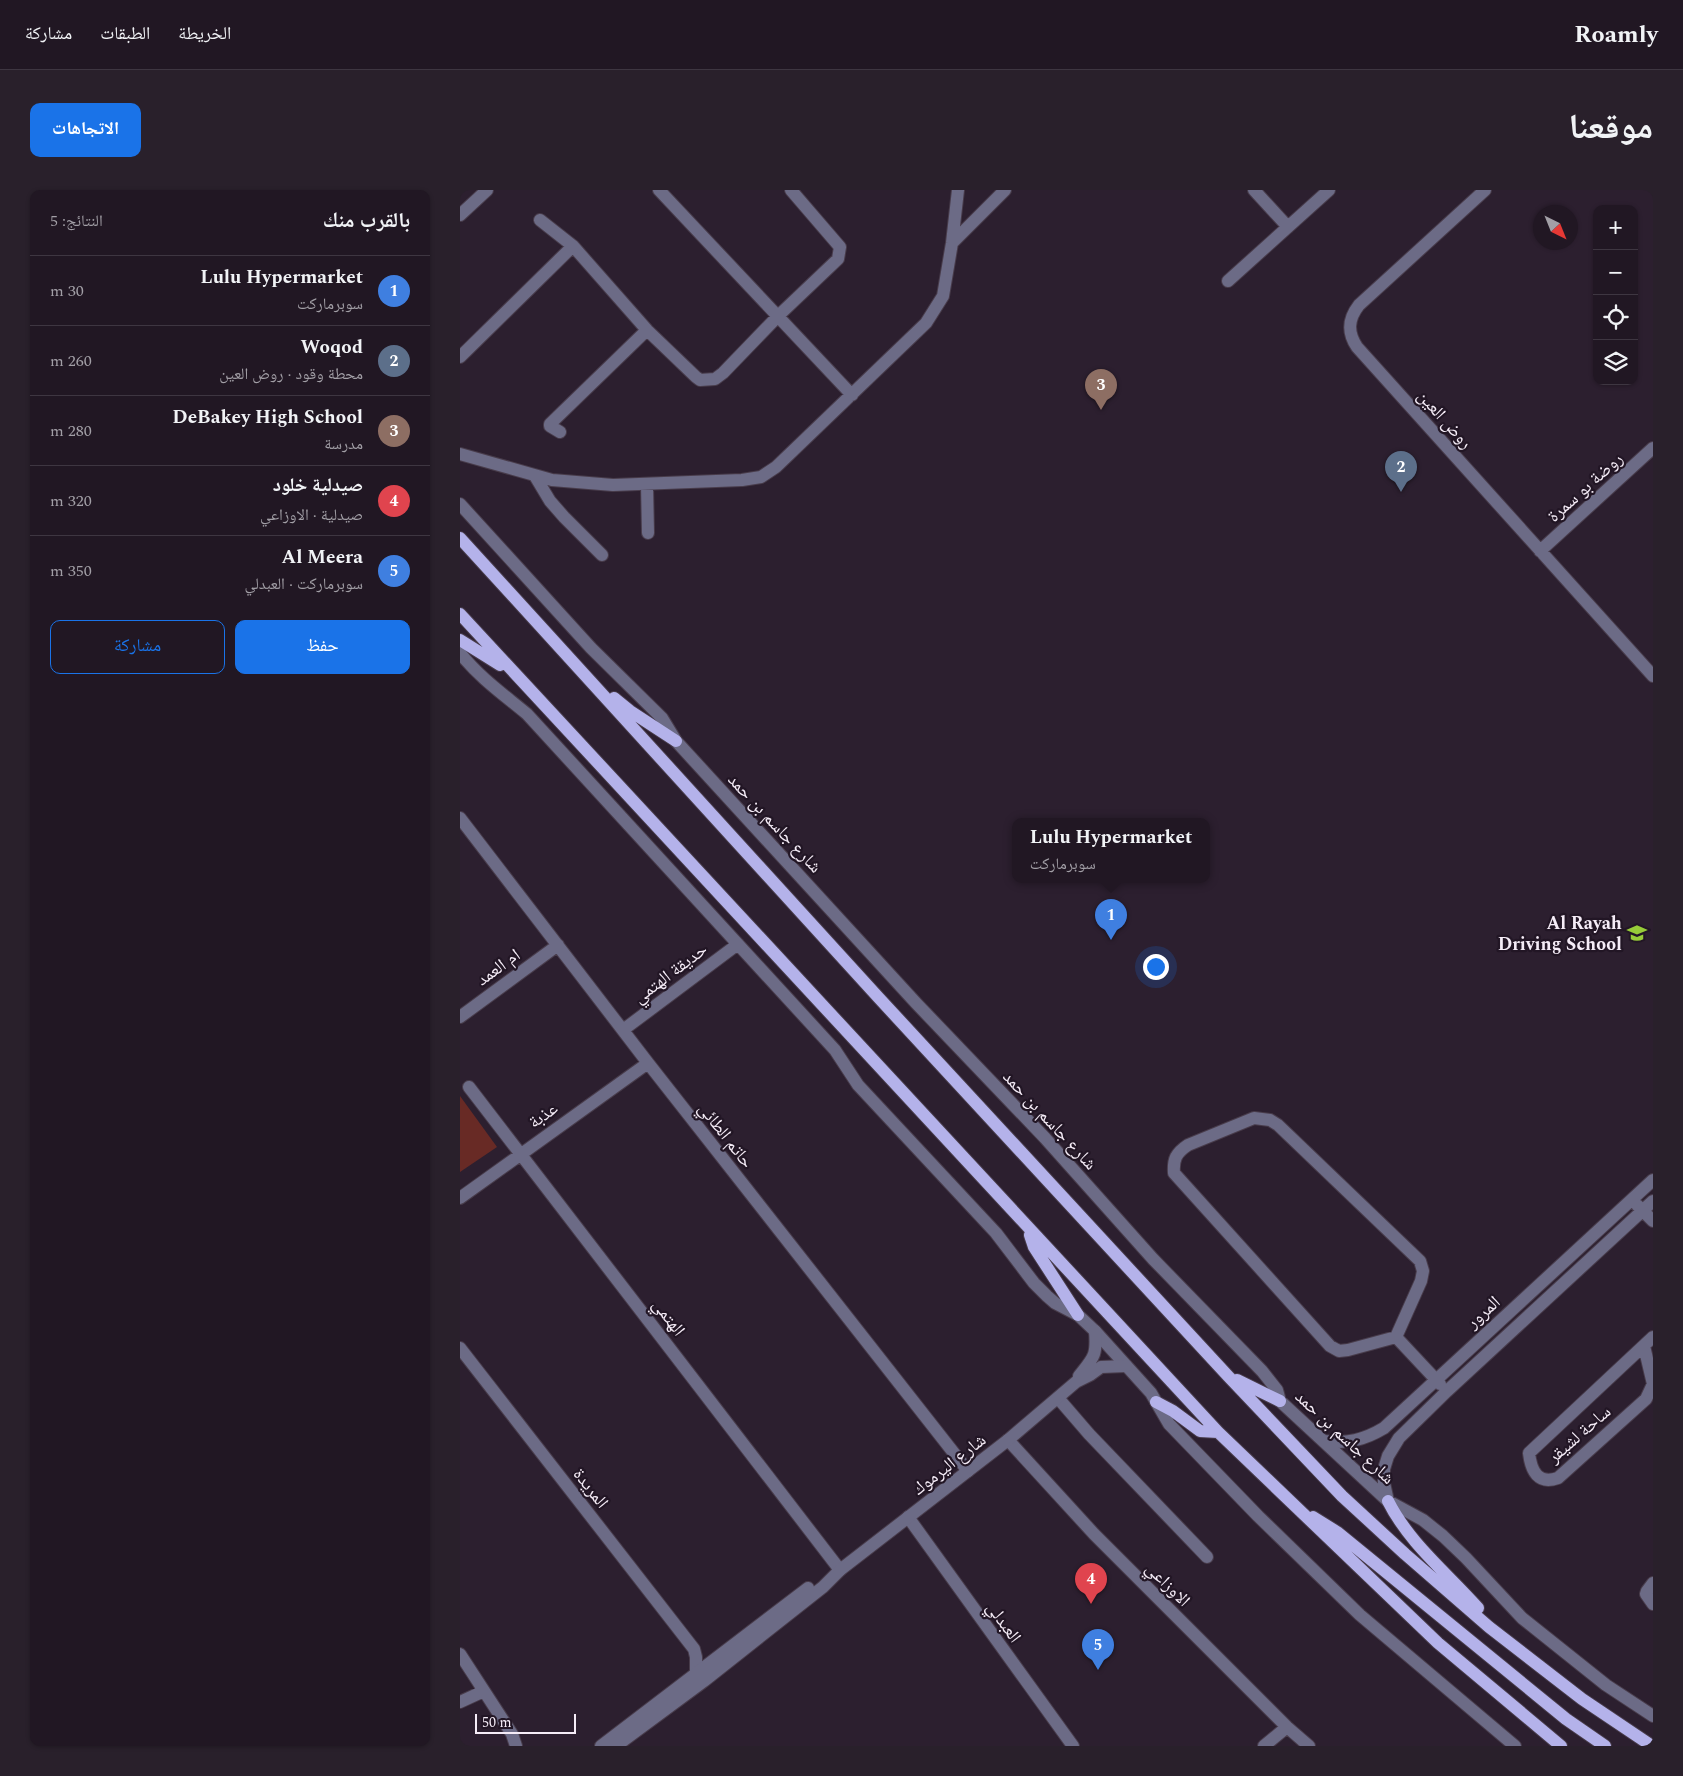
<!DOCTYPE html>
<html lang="ar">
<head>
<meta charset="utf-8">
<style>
	:root { --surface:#211723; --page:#29202b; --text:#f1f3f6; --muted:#a29fa6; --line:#3e3641; --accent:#1a73e8 }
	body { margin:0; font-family:Spectral,"Noto Naskh Arabic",serif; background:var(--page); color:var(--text); direction:rtl }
	.controls { position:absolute; right:15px; top:15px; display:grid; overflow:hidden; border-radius:10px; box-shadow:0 1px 4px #0004 }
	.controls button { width:45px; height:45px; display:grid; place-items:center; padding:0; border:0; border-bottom:1px solid var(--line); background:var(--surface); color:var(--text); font:25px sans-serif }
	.compass { position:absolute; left:1073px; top:15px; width:45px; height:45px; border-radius:50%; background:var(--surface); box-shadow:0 1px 4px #0004; rotate:137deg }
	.scale { position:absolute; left:15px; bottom:12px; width:101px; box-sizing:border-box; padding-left:5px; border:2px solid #f5ecf7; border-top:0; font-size:14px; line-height:18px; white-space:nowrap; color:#f5ecf7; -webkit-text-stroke:4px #221625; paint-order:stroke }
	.you { position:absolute; left:695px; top:776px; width:18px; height:18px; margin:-12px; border:4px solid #fff; border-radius:50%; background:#1a73e8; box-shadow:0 0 0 8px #1a73e833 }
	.badge { display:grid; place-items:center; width:32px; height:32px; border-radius:50%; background:var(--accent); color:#fff; font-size:16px; font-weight:700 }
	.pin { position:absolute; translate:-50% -41px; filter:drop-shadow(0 1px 2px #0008) }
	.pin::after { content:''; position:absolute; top:26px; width:18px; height:15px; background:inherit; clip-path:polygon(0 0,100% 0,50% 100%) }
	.popup { position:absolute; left:552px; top:628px; width:198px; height:65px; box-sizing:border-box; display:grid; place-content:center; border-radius:10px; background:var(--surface); filter:drop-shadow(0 1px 4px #0005); font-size:16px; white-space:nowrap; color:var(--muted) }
	.popup b { font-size:19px; color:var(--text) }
	.popup::after { content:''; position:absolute; left:50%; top:100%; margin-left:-10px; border:10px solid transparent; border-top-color:var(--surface) }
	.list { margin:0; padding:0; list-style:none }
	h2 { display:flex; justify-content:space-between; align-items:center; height:65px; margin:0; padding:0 20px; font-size:21px }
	h2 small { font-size:16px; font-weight:400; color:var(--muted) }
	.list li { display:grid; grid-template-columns:32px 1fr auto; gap:15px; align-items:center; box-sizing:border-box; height:70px; padding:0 20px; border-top:1px solid var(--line) }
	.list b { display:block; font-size:19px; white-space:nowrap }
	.list p { margin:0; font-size:16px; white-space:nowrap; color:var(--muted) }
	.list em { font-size:16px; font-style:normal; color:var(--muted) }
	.actions { display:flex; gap:10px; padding:15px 20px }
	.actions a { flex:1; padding:11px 0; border:1px solid var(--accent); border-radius:10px; text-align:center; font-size:18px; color:var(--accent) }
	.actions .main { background:var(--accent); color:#fff }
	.icon { flex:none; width:28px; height:28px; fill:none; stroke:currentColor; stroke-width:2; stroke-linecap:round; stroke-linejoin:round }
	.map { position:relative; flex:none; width:1193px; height:1556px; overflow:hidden; direction:ltr; border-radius:10px }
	header { display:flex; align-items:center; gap:30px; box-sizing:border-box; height:70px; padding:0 25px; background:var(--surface); border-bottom:1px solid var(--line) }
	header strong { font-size:24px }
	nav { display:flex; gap:28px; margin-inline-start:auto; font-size:18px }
	.intro { display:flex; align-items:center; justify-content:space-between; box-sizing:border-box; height:120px; padding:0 30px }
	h1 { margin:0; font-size:35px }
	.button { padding:12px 22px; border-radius:10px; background:var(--accent); color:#fff; font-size:18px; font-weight:700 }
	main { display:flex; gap:30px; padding:0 30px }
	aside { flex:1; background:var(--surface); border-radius:10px; box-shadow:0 1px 4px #0004 }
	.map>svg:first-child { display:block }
	.green { fill:#682a25 }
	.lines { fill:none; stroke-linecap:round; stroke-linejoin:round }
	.minor-casing { stroke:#483c4b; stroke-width:14 }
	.tertiary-casing { stroke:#483c4b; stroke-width:14 }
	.primary-casing { stroke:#483c4b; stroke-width:14 }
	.minor { stroke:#6c6b86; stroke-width:12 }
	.tertiary { stroke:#6c6b86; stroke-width:12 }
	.primary { stroke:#b4b2ea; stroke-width:12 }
	.labels { text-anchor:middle; stroke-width:4.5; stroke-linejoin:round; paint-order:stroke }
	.street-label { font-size:18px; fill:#f5ecf7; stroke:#221625 }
	.poi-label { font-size:18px; font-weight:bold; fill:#f5ecf7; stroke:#221625; text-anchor:end }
</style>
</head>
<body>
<header>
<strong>Roamly</strong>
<nav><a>الخريطة</a><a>الطبقات</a><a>مشاركة</a></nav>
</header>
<div class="intro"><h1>موقعنا</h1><a class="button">الاتجاهات</a></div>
<main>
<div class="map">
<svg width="1193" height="1556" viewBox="0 0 1193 1556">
	<rect width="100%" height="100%" fill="#2c1f2f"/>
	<!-- green -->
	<path class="green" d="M 0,906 L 37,957 L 0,982 Z"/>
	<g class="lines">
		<defs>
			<path id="minor" d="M 199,0 L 392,205
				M 794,0 L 828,37
				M 1025,0 L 899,115 C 888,129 887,142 897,157 L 1193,486
				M 0,25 L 27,0
				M 80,30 L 113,56 L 187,140 L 236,187 L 240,190 L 255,189 L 263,183 L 318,126 L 378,69 L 380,57 L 331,0
				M 492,53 L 545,0
				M 768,91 L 869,0
				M 0,167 L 113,56
				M 100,242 L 90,236 L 90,234 L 187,140
				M 0,264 L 92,290 L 153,295 L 282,290 L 301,287 L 316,277 L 466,133 L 483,106 L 492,53 L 498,0
				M 75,286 L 90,311 L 104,327 L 142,365
				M 187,295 L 188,343
				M 0,314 L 131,458 L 202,528 L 216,551 L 456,813 L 585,948 L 693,1069 L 802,1181 L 817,1200 L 820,1211 L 928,1311 L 963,1330 L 983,1346 L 1006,1368 L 1062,1428 L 1146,1495 L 1193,1526
				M 1080,361 L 1193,258
				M 0,463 C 20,488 43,504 67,524 L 375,860 L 398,895 L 536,1043 L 574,1093 L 587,1106 L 595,1113 L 618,1125 L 635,1141 L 691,1203 L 709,1234 L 798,1326 L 900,1425 L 1055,1556
				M 0,628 L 188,873 L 508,1281
				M 0,827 L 98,755
				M 163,840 L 278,754
				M 9,897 L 380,1380
				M 794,928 L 810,930 L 818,935 L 960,1071 L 963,1081 L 961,1091 L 936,1147 L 888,1160 L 879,1161 L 870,1156 L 714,983 C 713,969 716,963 728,955 Z
				M 0,1008 L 188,873
				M 1177,1015 L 1193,1031
				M 936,1147 L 980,1194
				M 1184,1156 L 1193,1194 L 1186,1209 L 1098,1288 C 1078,1295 1071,1281 1069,1263 L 1193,1147
				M 0,1158 L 234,1459 L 236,1467 L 236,1485
				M 598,1208 L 629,1244 L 747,1367
				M 548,1250 L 634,1344 L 827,1537 L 849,1556
				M 864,1251 C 887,1254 904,1250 924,1238 L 1193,990
				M 928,1311 L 924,1293 L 924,1279 L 928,1266 L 939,1248 L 987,1201 L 1193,1011
				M 448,1327 L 613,1556
				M 1193,1393 L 1187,1401 L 1186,1404 L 1193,1414
				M 0,1464 L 52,1544 L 56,1556
				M 0,1512 L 24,1501
				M 804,1556 L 827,1537"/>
			<path id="tertiary" d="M 619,1186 C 634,1167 637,1166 635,1141
				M 141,1556 L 348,1398
				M 156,1556 L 244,1491 L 363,1397 L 380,1380 L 548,1250 L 616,1192 L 630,1185 L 641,1177 L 666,1176"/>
			<path id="primary" d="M 0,348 L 418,807 L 768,1186 L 882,1306 L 945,1364 L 1029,1437 L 1122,1509 L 1192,1556
				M 0,424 L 758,1242 L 978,1453 L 1101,1556
				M 0,450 L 40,475
				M 154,508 L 170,521 L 216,551
				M 570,1045 L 574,1057 L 618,1125
				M 777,1190 L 820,1211
				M 696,1212 L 713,1221 L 740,1241 L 758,1242
				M 928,1311 C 949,1353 987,1383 1018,1418
				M 853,1327 L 877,1342 L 1106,1529 L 1145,1556"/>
		</defs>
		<!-- minor casing -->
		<use href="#minor" class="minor-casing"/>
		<!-- tertiary casing -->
		<use href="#tertiary" class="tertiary-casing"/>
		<!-- primary casing -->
		<use href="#primary" class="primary-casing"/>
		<!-- minor -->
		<use href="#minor" class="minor"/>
		<!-- tertiary -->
		<use href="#tertiary" class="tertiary"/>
		<!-- primary -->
		<use href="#primary" class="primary"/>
	</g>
	<!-- icons -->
	<defs>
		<symbol id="school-bare" viewBox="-9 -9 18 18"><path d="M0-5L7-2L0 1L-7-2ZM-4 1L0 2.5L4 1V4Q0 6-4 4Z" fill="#97cc39" stroke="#221625" stroke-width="2.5" paint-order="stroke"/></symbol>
	</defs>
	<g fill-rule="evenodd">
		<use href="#school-bare" x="1163" y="729" width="28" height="28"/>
	</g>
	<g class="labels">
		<!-- street labels -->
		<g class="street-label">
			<text transform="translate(985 229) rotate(48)" y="6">روض العين</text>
			<text transform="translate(1125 297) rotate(-42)" y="6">روضة بو سمرة</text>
			<text transform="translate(315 633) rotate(47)" y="6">شارع جاسم بن حمد</text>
			<text transform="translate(38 777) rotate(-36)" y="6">ام العمد</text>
			<text transform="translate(210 783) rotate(-37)" y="6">حديقة الهتمي</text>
			<text transform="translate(83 925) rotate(-35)" y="6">عذبة</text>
			<text transform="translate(590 930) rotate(47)" y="6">شارع جاسم بن حمد</text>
			<text transform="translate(266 945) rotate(52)" y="6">حاتم الطائي</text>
			<text transform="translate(1023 1122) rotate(-42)" y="6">المرور</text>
			<text transform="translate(209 1127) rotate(53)" y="6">الهتمي</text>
			<text transform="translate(1119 1244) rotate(-41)" y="6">ساحة لشيقر</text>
			<text transform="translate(885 1247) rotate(43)" y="6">شارع جاسم بن حمد</text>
			<text transform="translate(489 1274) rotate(-38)" y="6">شارع اليرموك</text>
			<text transform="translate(131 1298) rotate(52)" y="6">المريدة</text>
			<text transform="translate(708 1394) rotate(45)" y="6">الاوزاعي</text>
			<text transform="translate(544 1432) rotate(54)" y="6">العبدلي</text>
		</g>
		<!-- poi labels -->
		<g class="poi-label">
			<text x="1162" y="739">Al Rayah<tspan x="1162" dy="21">Driving School</tspan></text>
		</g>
	</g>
</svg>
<div class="controls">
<button>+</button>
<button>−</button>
<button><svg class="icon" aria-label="locate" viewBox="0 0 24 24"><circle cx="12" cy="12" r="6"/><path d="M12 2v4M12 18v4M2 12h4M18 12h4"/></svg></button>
<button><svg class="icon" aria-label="layers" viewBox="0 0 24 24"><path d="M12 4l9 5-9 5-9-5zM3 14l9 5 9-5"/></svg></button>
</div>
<svg class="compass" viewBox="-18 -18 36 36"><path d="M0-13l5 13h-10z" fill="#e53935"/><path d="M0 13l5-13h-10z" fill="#a29fa6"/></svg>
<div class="scale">50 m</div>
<div class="you"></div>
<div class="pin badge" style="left:651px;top:750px;background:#3f7fe0">1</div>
<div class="popup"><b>Lulu Hypermarket</b>سوبرماركت</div>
<div class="pin badge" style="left:941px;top:302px;background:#5c6f8a">2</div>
<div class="pin badge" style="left:641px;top:220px;background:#8d6e63">3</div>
<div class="pin badge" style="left:631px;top:1414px;background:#e0444e">4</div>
<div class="pin badge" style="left:638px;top:1480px;background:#3f7fe0">5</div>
</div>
<aside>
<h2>بالقرب منك<small>النتائج: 5</small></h2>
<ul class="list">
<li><span class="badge" style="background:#3f7fe0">1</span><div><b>Lulu Hypermarket</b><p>سوبرماركت</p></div><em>30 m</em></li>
<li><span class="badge" style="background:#5c6f8a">2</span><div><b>Woqod</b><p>محطة وقود · روض العين</p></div><em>260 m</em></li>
<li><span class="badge" style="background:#8d6e63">3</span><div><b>DeBakey High School</b><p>مدرسة</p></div><em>280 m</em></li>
<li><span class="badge" style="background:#e0444e">4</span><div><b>صيدلية خلود</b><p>صيدلية · الاوزاعي</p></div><em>320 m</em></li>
<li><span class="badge" style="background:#3f7fe0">5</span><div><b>Al Meera</b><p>سوبرماركت · العبدلي</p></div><em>350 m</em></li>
</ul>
<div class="actions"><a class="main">حفظ</a><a>مشاركة</a></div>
</aside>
</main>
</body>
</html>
